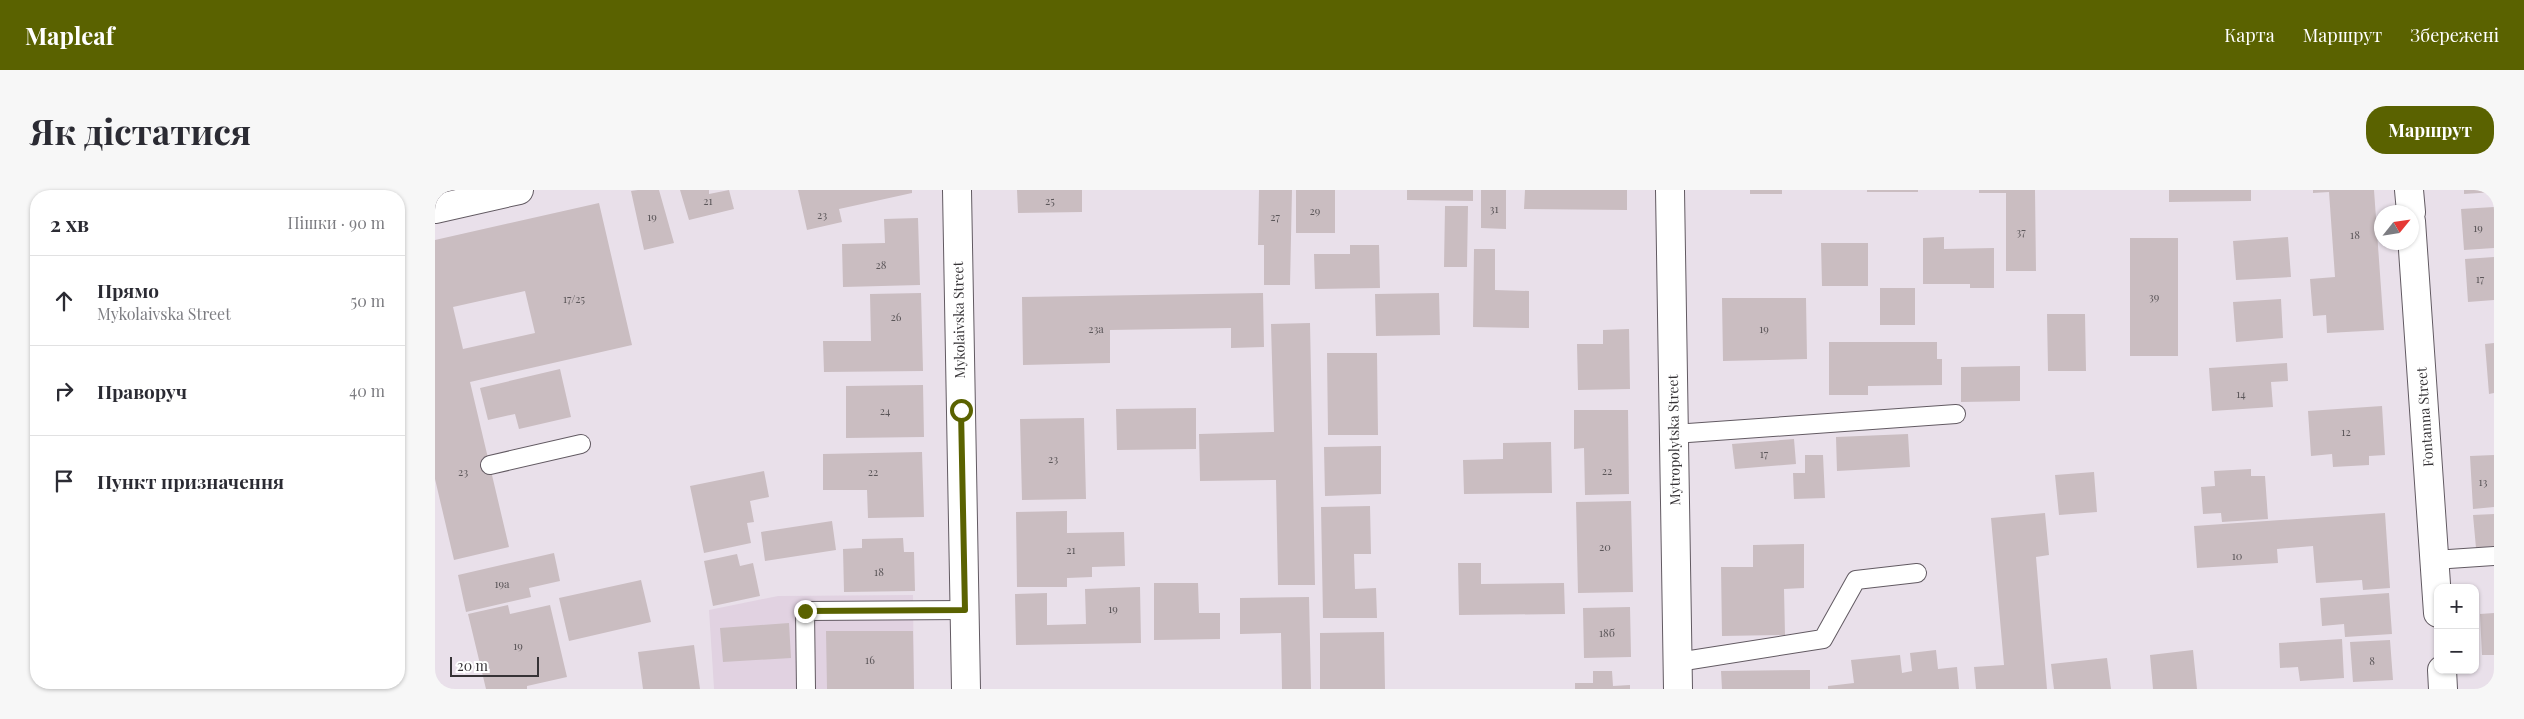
<!DOCTYPE html>
<html lang="uk">
<head>
<meta charset="utf-8">
<style>
	:root { --surface:#fff; --page:#f7f7f7; --text:#2b2b33; --muted:#7c7c81; --line:#e1e1e2; --accent:#5a6200 }
	body { margin:0; font-family:"Playfair Display",serif; background:var(--page); color:var(--text) }
	.controls { position:absolute; right:15px; bottom:15px; display:grid; overflow:hidden; border-radius:10px; box-shadow:0 1px 4px #0004 }
	.controls button { width:45px; height:45px; display:grid; place-items:center; padding:0; border:0; border-bottom:1px solid var(--line); background:var(--surface); color:var(--text); font:25px sans-serif }
	.compass { position:absolute; left:1939px; top:15px; width:45px; height:45px; border-radius:50%; background:var(--surface); box-shadow:0 1px 4px #0004; rotate:60deg }
	.scale { position:absolute; left:15px; bottom:12px; width:89px; box-sizing:border-box; padding-left:5px; border:2px solid #363336; border-top:0; font-size:14px; line-height:18px; white-space:nowrap; color:#363336; -webkit-text-stroke:4px #fff; paint-order:stroke }
	.stop { position:absolute; width:15px; height:15px; margin:-11px; border:4px solid #5a6200; border-radius:50%; background:#fff }
	.stop.end { background:#5a6200; border-color:#fff; box-shadow:0 1px 5px #0008 }
	.list { margin:0; padding:0; list-style:none }
	h2 { display:flex; justify-content:space-between; align-items:center; height:65px; margin:0; padding:0 20px; font-size:21px }
	h2 small { font-size:16px; font-weight:400; color:var(--muted) }
	.list li { display:grid; grid-template-columns:32px 1fr auto; gap:15px; align-items:center; box-sizing:border-box; height:90px; padding:0 20px; border-top:1px solid var(--line) }
	.list b { display:block; font-size:19px; white-space:nowrap }
	.list p { margin:0; font-size:16px; white-space:nowrap; color:var(--muted) }
	.list em { font-size:16px; font-style:normal; color:var(--muted) }
	.icon { flex:none; width:28px; height:28px; fill:none; stroke:currentColor; stroke-width:2; stroke-linecap:round; stroke-linejoin:round }
	.map { position:relative; flex:none; width:2059px; height:499px; overflow:hidden; border-radius:20px }
	header { display:flex; align-items:center; gap:30px; box-sizing:border-box; height:70px; padding:0 25px; background:var(--accent); color:#fff }
	header strong { font-size:24px }
	nav { display:flex; gap:28px; margin-inline-start:auto; font-size:18px }
	.intro { display:flex; align-items:center; justify-content:space-between; box-sizing:border-box; height:120px; padding:0 30px }
	h1 { margin:0; font-size:35px }
	.button { padding:12px 22px; border-radius:20px; background:var(--accent); color:#fff; font-size:18px; font-weight:700 }
	main { display:flex; gap:30px; padding:0 30px }
	aside { flex:1; background:var(--surface); border-radius:20px; box-shadow:0 1px 4px #0004 }
	.map>svg:first-child { display:block }
	.built { fill:#e1d2e1 }
	.building { fill:#cabdc1; fill-rule:evenodd }
	.lines { fill:none; stroke-linecap:round; stroke-linejoin:round }
	.service-casing { stroke:#625a62; stroke-width:20 }
	.minor-casing { stroke:#625a62; stroke-width:30 }
	.tertiary-casing { stroke:#625a62; stroke-width:30 }
	.service { stroke:#fff; stroke-width:18 }
	.minor { stroke:#fff; stroke-width:28 }
	.tertiary { stroke:#fff; stroke-width:28 }
	.route { stroke:#5a6200; stroke-width:6 }
	.labels { text-anchor:middle; stroke-width:4; stroke-linejoin:round; paint-order:stroke }
	.number-label { font-size:11px; fill:#5b5659 }
	.street-label { font-size:14px; fill:#363336; stroke:#fff }
</style>
</head>
<body>
<header>
<strong>Mapleaf</strong>
<nav><a>Карта</a><a>Маршрут</a><a>Збережені</a></nav>
</header>
<div class="intro"><h1>Як дістатися</h1><a class="button">Маршрут</a></div>
<main>
<aside>
<h2>2 хв<small>Пішки · 90 m</small></h2>
<ul class="list">
<li><svg class="icon" aria-label="ahead" viewBox="0 0 24 24"><path d="M12 20V5M6 11l6-6 6 6"/></svg><div><b>Прямо</b><p>Mykolaivska Street</p></div><em>50 m</em></li>
<li><svg class="icon" aria-label="right" viewBox="0 0 24 24"><path d="M7 20v-9h11M14 6l5 5-5 5"/></svg><div><b>Праворуч</b></div><em>40 m</em></li>
<li><svg class="icon" aria-label="arrive" viewBox="0 0 24 24"><path d="M6 21V4h12l-3 4 3 4H6"/></svg><div><b>Пункт призначення</b></div></li>
</ul>
</aside>
<div class="map">
<svg width="2059" height="499" viewBox="0 0 2059 499">
	<rect width="100%" height="100%" fill="#e9e0ea"/>
	<!-- built -->
	<path class="built" d="M 478,405 L 479,499 L 279,499 L 274,420 L 343,406 Z"/>
	<!-- building -->
	<path class="building" d="M 203,0 L 224,0 L 239,53 L 209,60 L 196,1 Z
		M 245,0 L 274,0 L 274,4 L 294,0 L 299,19 L 254,30 Z
		M 363,0 L 477,0 L 477,3 L 404,19 L 407,32 L 372,40 Z
		M 582,0 L 647,0 L 647,22 L 583,23 Z
		M 824,0 L 857,0 L 855,95 L 829,95 L 829,55 L 823,55 Z
		M 861,0 L 900,0 L 900,43 L 861,43 Z
		M 972,0 L 1038,0 L 1038,11 L 972,10 Z
		M 1046,0 L 1071,0 L 1071,39 L 1046,38 Z
		M 1090,0 L 1192,0 L 1192,20 L 1089,19 Z
		M 1315,0 L 1347,0 L 1347,4 L 1315,4 Z
		M 1432,0 L 1483,0 L 1483,2 L 1432,2 Z
		M 1544,0 L 1600,0 L 1601,81 L 1571,81 L 1571,3 L 1544,3 Z
		M 1734,0 L 1816,0 L 1816,11 L 1734,12 Z
		M 1878,0 L 1939,0 L 1949,140 L 1892,143 L 1891,125 L 1878,126 L 1875,89 L 1900,87 L 1894,2 L 1878,3 Z
		M 2029,0 L 2059,0 L 2059,2 L 2029,4 Z
		M 164,13 L 197,155 L 35,192 L 74,357 L 19,370 L 0,289 L 0,50 ZM 90,101 L 100,143 L 28,159 L 18,117 Z
		M 1010,16 L 1033,16 L 1032,77 L 1009,77 Z
		M 2059,17 L 2059,58 L 2029,60 L 2026,19 Z
		M 483,28 L 485,95 L 408,97 L 407,54 L 450,53 L 449,29 Z
		M 1509,47 L 1509,59 L 1559,58 L 1559,98 L 1535,98 L 1535,94 L 1488,94 L 1488,48 Z
		M 1853,47 L 1856,87 L 1801,90 L 1798,51 Z
		M 1695,48 L 1743,48 L 1743,166 L 1695,166 Z
		M 1386,53 L 1433,53 L 1433,96 L 1387,96 Z
		M 915,55 L 944,55 L 945,98 L 880,99 L 879,64 L 915,64 Z
		M 1039,59 L 1060,59 L 1060,100 L 1094,101 L 1094,138 L 1038,137 Z
		M 2059,67 L 2059,110 L 2033,112 L 2030,69 Z
		M 1445,98 L 1480,98 L 1480,135 L 1445,135 Z
		M 486,103 L 488,181 L 389,182 L 388,151 L 436,151 L 435,104 Z
		M 828,103 L 829,157 L 796,158 L 796,138 L 675,140 L 675,173 L 588,175 L 587,107 Z
		M 1004,103 L 1005,145 L 941,146 L 940,104 Z
		M 1287,108 L 1371,108 L 1372,169 L 1288,171 Z
		M 1846,109 L 1848,148 L 1801,152 L 1798,112 Z
		M 1612,124 L 1650,124 L 1651,181 L 1613,181 Z
		M 875,133 L 880,395 L 843,395 L 841,290 L 765,291 L 764,244 L 839,242 L 836,134 Z
		M 1194,139 L 1195,199 L 1143,200 L 1142,154 L 1168,154 L 1168,140 Z
		M 1394,152 L 1502,152 L 1502,169 L 1507,169 L 1507,195 L 1433,196 L 1433,205 L 1394,205 Z
		M 2059,153 L 2059,203 L 2054,204 L 2050,154 Z
		M 892,163 L 942,163 L 943,245 L 893,245 Z
		M 1852,173 L 1853,191 L 1836,192 L 1838,217 L 1777,221 L 1774,178 Z
		M 1585,176 L 1585,211 L 1526,212 L 1526,177 Z
		M 125,179 L 136,227 L 84,239 L 80,224 L 53,230 L 45,198 Z
		M 488,195 L 489,247 L 411,248 L 411,196 Z
		M 1947,216 L 1950,265 L 1934,266 L 1934,275 L 1898,277 L 1897,264 L 1876,266 L 1873,221 Z
		M 761,218 L 761,259 L 682,260 L 681,219 Z
		M 1139,220 L 1193,220 L 1194,304 L 1150,305 L 1149,258 L 1139,259 Z
		M 649,228 L 651,309 L 587,310 L 585,229 Z
		M 1473,244 L 1475,277 L 1402,281 L 1401,247 Z
		M 1359,249 L 1361,274 L 1300,279 L 1297,254 Z
		M 1116,252 L 1117,303 L 1029,304 L 1028,270 L 1068,269 L 1068,253 Z
		M 946,256 L 946,304 L 890,306 L 889,257 Z
		M 487,262 L 489,327 L 433,328 L 432,300 L 388,300 L 388,264 Z
		M 1370,265 L 1388,265 L 1390,308 L 1359,309 L 1358,283 L 1370,283 Z
		M 2059,265 L 2059,317 L 2038,319 L 2035,266 Z
		M 1816,279 L 1816,286 L 1830,286 L 1833,329 L 1787,332 L 1786,323 L 1768,324 L 1766,297 L 1780,296 L 1779,281 Z
		M 329,281 L 334,307 L 315,311 L 319,332 L 312,333 L 316,353 L 269,363 L 255,296 Z
		M 1659,282 L 1662,322 L 1624,325 L 1620,285 Z
		M 1196,311 L 1198,402 L 1143,403 L 1141,312 Z
		M 935,316 L 936,364 L 919,364 L 920,399 L 941,398 L 942,428 L 888,428 L 886,317 Z
		M 632,321 L 632,343 L 689,342 L 690,376 L 657,377 L 657,387 L 632,388 L 632,397 L 582,397 L 581,322 Z
		M 1610,323 L 1614,365 L 1601,367 L 1612,499 L 1541,499 L 1539,477 L 1569,475 L 1556,328 Z
		M 1950,323 L 1955,398 L 1928,400 L 1927,390 L 1881,393 L 1878,356 L 1842,359 L 1843,373 L 1762,378 L 1759,336 Z
		M 2059,324 L 2059,356 L 2041,358 L 2038,325 Z
		M 397,331 L 401,360 L 330,371 L 326,342 Z
		M 468,348 L 469,362 L 479,362 L 480,401 L 409,402 L 408,359 L 427,358 L 427,349 Z
		M 1369,354 L 1369,398 L 1349,399 L 1350,445 L 1287,446 L 1286,377 L 1318,377 L 1318,355 Z
		M 119,363 L 125,391 L 94,398 L 96,407 L 31,422 L 23,385 Z
		M 302,364 L 305,376 L 318,373 L 325,406 L 278,416 L 269,371 Z
		M 1023,373 L 1046,373 L 1046,394 L 1129,393 L 1130,424 L 1024,425 Z
		M 206,390 L 216,432 L 134,451 L 124,408 Z
		M 719,393 L 763,393 L 764,423 L 785,423 L 785,449 L 719,450 Z
		M 705,397 L 706,453 L 581,455 L 580,404 L 612,403 L 612,435 L 651,434 L 650,399 Z
		M 1954,403 L 1957,444 L 1910,447 L 1909,434 L 1887,436 L 1885,408 Z
		M 874,407 L 876,499 L 847,499 L 846,443 L 805,444 L 805,408 Z
		M 73,415 L 75,424 L 115,415 L 132,487 L 92,496 L 92,499 L 51,499 L 33,424 Z
		M 1195,417 L 1196,467 L 1149,468 L 1148,418 Z
		M 2059,423 L 2059,465 L 2047,465 L 2045,424 Z
		M 354,433 L 356,468 L 288,472 L 285,438 Z
		M 391,441 L 478,441 L 479,499 L 392,499 Z
		M 949,442 L 950,499 L 885,499 L 885,443 Z
		M 1907,449 L 1909,488 L 1865,491 L 1863,477 L 1845,478 L 1844,453 Z
		M 1955,450 L 1958,490 L 1918,492 L 1915,452 Z
		M 259,455 L 265,499 L 208,499 L 203,462 Z
		M 1501,460 L 1503,479 L 1522,477 L 1524,499 L 1393,499 L 1393,496 L 1419,493 L 1416,470 L 1465,465 L 1467,483 L 1477,481 L 1475,463 Z
		M 1758,460 L 1762,499 L 1718,499 L 1715,465 Z
		M 1672,468 L 1676,499 L 1619,499 L 1616,474 Z
		M 1375,480 L 1375,499 L 1287,499 L 1286,481 Z
		M 1158,481 L 1177,481 L 1178,496 L 1195,495 L 1195,499 L 1140,499 L 1140,493 L 1158,493 Z"/>
	<g class="lines">
		<defs>
			<path id="service" d="M 1239,244 L 1521,224
				M 55,275 L 146,254
				M 1999,370 L 2059,366
				M 1243,472 L 1388,449 L 1421,390 L 1482,383
				M 371,499 L 370,421 L 530,420"/>
			<path id="minor" d="M 522,0 L 531,499
				M 1974,0 L 1976,22
				M 0,19 L 84,0
				M 1976,31 L 2003,423
				M 2007,480 L 2008,499"/>
			<path id="tertiary" d="M 1235,0 L 1243,499"/>
		</defs>
		<!-- service casing -->
		<use href="#service" class="service-casing"/>
		<!-- minor casing -->
		<use href="#minor" class="minor-casing"/>
		<!-- tertiary casing -->
		<use href="#tertiary" class="tertiary-casing"/>
		<!-- service -->
		<use href="#service" class="service"/>
		<!-- minor -->
		<use href="#minor" class="minor"/>
		<!-- tertiary -->
		<use href="#tertiary" class="tertiary"/>
	</g>
	<g class="lines">
		<!-- route -->
		<path class="route" d="M 370,421 L 530,420 L 526,220"/>
	</g>
	<g class="labels">
		<!-- number labels -->
		<g class="number-label">
			<text x="273" y="15">21</text>
			<text x="615" y="15">25</text>
			<text x="1059" y="23">31</text>
			<text x="880" y="25">29</text>
			<text x="387" y="29">23</text>
			<text x="217" y="31">19</text>
			<text x="840" y="31">27</text>
			<text x="2043" y="42">19</text>
			<text x="1586" y="46">37</text>
			<text x="1920" y="49">18</text>
			<text x="446" y="79">28</text>
			<text x="2045" y="93">17</text>
			<text x="1719" y="111">39</text>
			<text x="139" y="113">17/25</text>
			<text x="461" y="131">26</text>
			<text x="661" y="143">23а</text>
			<text x="1329" y="143">19</text>
			<text x="1806" y="208">14</text>
			<text x="450" y="225">24</text>
			<text x="1911" y="246">12</text>
			<text x="1329" y="268">17</text>
			<text x="618" y="273">23</text>
			<text x="1172" y="285">22</text>
			<text x="28" y="286">23</text>
			<text x="438" y="286">22</text>
			<text x="2048" y="296">13</text>
			<text x="1170" y="361">20</text>
			<text x="636" y="364">21</text>
			<text x="1802" y="370">10</text>
			<text x="444" y="386">18</text>
			<text x="67" y="398">19а</text>
			<text x="678" y="423">19</text>
			<text x="1172" y="447">18б</text>
			<text x="83" y="460">19</text>
			<text x="435" y="474">16</text>
			<text x="1937" y="475">8</text>
		</g>
		<!-- street labels -->
		<g class="street-label">
			<text transform="translate(524 130) rotate(-91)" y="5">Mykolaivska Street</text>
			<text transform="translate(1990 227) rotate(-94)" y="5">Fontanna Street</text>
			<text transform="translate(1239 250) rotate(-91)" y="5">Mytropolytska Street</text>
		</g>
	</g>
</svg>
<div class="controls">
<button>+</button>
<button>−</button>
</div>
<svg class="compass" viewBox="-18 -18 36 36"><path d="M0-13l5 13h-10z" fill="#e53935"/><path d="M0 13l5-13h-10z" fill="#7c7c81"/></svg>
<div class="scale">20 m</div>
<div class="stop" style="left:526px;top:220px"></div>
<div class="stop end" style="left:370px;top:421px"></div>
</div>
</main>
</body>
</html>
